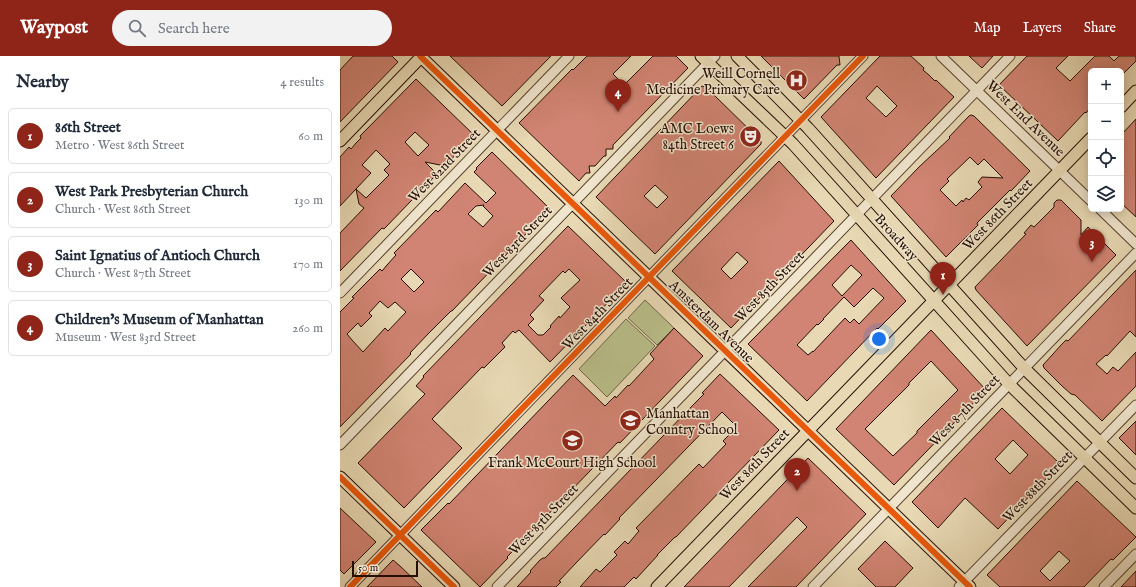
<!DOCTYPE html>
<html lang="en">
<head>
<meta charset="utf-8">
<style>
	:root { --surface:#fff; --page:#f2f2f3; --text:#1f2937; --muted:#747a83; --line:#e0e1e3; --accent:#8f2418 }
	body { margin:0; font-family:"IM FELL English",serif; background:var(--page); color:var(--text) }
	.controls { position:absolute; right:12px; top:12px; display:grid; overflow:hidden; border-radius:6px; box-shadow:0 2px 10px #0003 }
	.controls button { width:36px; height:36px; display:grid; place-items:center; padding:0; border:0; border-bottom:1px solid var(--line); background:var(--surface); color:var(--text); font:20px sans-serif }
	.scale { position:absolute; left:12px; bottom:10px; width:66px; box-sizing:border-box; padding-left:4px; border:2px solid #270e05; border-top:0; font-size:11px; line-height:14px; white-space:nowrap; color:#270e05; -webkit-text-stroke:3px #f0e6ce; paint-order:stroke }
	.you { position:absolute; left:539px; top:283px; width:14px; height:14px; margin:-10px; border:3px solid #fff; border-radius:50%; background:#1a73e8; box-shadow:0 0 0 6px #1a73e833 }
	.badge { display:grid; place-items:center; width:26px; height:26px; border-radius:50%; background:var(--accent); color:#fff; font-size:13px; font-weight:700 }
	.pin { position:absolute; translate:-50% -33px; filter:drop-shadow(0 1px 2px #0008) }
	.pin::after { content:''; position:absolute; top:21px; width:14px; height:12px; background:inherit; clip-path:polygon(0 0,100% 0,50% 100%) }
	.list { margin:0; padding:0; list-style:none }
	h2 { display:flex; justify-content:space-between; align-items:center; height:52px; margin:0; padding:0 16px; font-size:17px }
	h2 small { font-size:13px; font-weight:400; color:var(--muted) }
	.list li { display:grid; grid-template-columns:26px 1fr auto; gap:12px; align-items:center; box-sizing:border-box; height:56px; margin:0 8px 8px; padding:0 8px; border:1px solid var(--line); border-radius:6px }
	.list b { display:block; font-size:15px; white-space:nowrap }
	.list p { margin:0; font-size:13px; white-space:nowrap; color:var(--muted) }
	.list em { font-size:13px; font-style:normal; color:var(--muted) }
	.icon { flex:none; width:22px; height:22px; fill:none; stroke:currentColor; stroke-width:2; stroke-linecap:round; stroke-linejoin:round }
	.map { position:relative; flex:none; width:796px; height:531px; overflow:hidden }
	header { display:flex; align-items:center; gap:24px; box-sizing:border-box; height:56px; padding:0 20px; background:var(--accent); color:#fff }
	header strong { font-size:19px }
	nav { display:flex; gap:22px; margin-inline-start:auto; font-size:14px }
	.search { width:280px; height:36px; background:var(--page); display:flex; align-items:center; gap:10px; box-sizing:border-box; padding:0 14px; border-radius:22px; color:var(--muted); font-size:15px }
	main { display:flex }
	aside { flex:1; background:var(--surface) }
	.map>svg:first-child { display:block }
	.green { fill:#b9be8a; stroke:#706648 }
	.building { fill:#d18473; stroke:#270e05; fill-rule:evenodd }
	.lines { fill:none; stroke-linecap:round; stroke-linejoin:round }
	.minor-casing { stroke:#574131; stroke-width:11 }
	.major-casing { stroke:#270e05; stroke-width:13 }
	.minor { stroke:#f0e6ce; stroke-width:9 }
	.major { stroke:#e8d9b4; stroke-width:11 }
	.cycleway-casing { stroke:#f0e6ce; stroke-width:8 }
	.cycleway { stroke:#e8590c; stroke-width:6 }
	.labels { text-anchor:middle; stroke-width:3; stroke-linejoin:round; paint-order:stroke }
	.poi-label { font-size:14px; fill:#270e05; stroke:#f0e6ce; text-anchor:end }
	.street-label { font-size:14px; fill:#270e05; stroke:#f0e6ce }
</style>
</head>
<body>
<header>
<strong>Waypost</strong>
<div class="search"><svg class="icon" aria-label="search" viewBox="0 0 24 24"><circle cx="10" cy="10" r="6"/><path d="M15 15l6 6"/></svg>Search here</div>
<nav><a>Map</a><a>Layers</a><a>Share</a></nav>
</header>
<main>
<aside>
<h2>Nearby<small>4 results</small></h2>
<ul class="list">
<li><span class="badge">1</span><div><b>86th Street</b><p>Metro · West 86th Street</p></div><em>60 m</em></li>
<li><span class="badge">2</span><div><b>West Park Presbyterian Church</b><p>Church · West 86th Street</p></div><em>130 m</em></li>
<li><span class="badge">3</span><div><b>Saint Ignatius of Antioch Church</b><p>Church · West 87th Street</p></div><em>170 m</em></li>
<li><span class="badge">4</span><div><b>Children's Museum of Manhattan</b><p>Museum · West 83rd Street</p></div><em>260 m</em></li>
</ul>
</aside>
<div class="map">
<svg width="796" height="531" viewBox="0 0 796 531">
	<rect width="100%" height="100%" fill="#e8d9b4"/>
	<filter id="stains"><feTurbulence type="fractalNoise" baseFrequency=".005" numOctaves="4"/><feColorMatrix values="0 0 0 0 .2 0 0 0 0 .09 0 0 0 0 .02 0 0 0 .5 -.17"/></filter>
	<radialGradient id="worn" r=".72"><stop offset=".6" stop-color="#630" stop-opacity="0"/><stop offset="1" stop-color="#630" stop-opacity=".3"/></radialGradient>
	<!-- green -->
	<path class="green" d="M 305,244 L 334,272 L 317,289 L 288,262 Z
		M 286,263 L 315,290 L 267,341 L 239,313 Z"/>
	<!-- building -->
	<path class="building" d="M 13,0 L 52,0 L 58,6 L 0,66 L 0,14 Z
		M 110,0 L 211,0 L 162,50 Z
		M 247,0 L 291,0 L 273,18 L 284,29 L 313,0 L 336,0 L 348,12 L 273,89 L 273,93 L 266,93 L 266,100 L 264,100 L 255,110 L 249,110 L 250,117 L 246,117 L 239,125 L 179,67 L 232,13 L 233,14 Z
		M 421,0 L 499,0 L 500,9 L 497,9 L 464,43 Z
		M 540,0 L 571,0 L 584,12 L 583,14 L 589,19 L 595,25 L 596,24 L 614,41 L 536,122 L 481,61 ZM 537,30 L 557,50 L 546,61 L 526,42 Z
		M 629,0 L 653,0 L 642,12 Z
		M 687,0 L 728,0 L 716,12 L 730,25 L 755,0 L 769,0 L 774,5 L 779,0 L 796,0 L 796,5 L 781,20 L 781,15 L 751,15 L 751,51 L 746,57 L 745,56 L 718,85 L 659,29 Z
		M 76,23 L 134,79 L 105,110 L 85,106 L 97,118 L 44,173 L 42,172 L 0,215 L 0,177 L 24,152 L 19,148 L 16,133 L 26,142 L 49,119 L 44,114 L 50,108 L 36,94 L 22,109 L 31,117 L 0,150 L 0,101 L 9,91 L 11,93 L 16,87 L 21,82 L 20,80 ZM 75,76 L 89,89 L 78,100 L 65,86 Z
		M 362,30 L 366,31 L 371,36 L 421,85 L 421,88 L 315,198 L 256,141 ZM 315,129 L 328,141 L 317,152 L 304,140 Z
		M 631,59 L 634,60 L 690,115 L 671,135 L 670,134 L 637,167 L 638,169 L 606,201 L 551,140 L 579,111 L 610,82 L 609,81 L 629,60 ZM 630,101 L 638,109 L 644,103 L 663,122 L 642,121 L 638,126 L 642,131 L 629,144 L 626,142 L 623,146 L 622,144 L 616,150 L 600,134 L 609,125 L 607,123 Z
		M 796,63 L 796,161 L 781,147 L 781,79 Z
		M 152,96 L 210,153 L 112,255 L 111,255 L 88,278 L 70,297 L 71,298 L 0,371 L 0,256 L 14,242 L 12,241 L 40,213 L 42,215 L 47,209 L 56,199 L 54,197 L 96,154 L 98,156 L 125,127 L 146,147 L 156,137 L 134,116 L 137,113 L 136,112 ZM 144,149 L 143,150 L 153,160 L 143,171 L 128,158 L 136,150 ZM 71,213 L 84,226 L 74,236 L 61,223 ZM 40,245 L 48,252 L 55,246 L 66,256 L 48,275 L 45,272 L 23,296 L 12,284 L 7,278 L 18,267 L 21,271 L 32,260 L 29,257 Z
		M 439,105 L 494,165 L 391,272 L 332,215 ZM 397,196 L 408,206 L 391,223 L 381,213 Z
		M 717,144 L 721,144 L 741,164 L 741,179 L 748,171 L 776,199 L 687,290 L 636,234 L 635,231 L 686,178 L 684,177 L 691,169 L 694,171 L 714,151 L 714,147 Z
		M 228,170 L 287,227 L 210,306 L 179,274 L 175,277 L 173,275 L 162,287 L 165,291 L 144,312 L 142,311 L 92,363 L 122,392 L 64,452 L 18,407 L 85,338 L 76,330 L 84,321 L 83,320 ZM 229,213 L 240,224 L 221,242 L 230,251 L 220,262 L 219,260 L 210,270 L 211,271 L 203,279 L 198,279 L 188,269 L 194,263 L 190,259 L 204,244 L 199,240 L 223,215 L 225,217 Z
		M 511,184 L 566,245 L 538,273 L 537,272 L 467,345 L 408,288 ZM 511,209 L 522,219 L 502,240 L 492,229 ZM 533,232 L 544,242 L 519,268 L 514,263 L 510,267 L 505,262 L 473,296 L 473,295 L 468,299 L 457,289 L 477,268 L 478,269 L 484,263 L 483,263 L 504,241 L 514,251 Z
		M 796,214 L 796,281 L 790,275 L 767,300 L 766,299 L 756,308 L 767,318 L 773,311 L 778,315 L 796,296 L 796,330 L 762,365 L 735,339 L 731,338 L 722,330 L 704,312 L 703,309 L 722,288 L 726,284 L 728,285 Z
		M 334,272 L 363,300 L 280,387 L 278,386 L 167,501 L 168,502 L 140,531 L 81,474 L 108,447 L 109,448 L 233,319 L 265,350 L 275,340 L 276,342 L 288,329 L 289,330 L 314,303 L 310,298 Z
		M 591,274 L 646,334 L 554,429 L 496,373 ZM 591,305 L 618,334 L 577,375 L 577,377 L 553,400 L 525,373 L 569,329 L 569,327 Z
		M 380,318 L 439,374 L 336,481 L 335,481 L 317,499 L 318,499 L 296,523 L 294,521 L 284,531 L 240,531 L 256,513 L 260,516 L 277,499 L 274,496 L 285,485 L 288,488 L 299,475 L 296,472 L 359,408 L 363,412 L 386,388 L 383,385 L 397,371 L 382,356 L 279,462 L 280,463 L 265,479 L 264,478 L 236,507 L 219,525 L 221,526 L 216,531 L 177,531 L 191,516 L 190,515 L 200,504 L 203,502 L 205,502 L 353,349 L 364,338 L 362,337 Z
		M 662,352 L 720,408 L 658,473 L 625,442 L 598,472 L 572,446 ZM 673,384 L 688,399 L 670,418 L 655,403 Z
		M 796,365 L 796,399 L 779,382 Z
		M 468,402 L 526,458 L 456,531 L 408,531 L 467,471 L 457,461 L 389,531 L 344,531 Z
		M 737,425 L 796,481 L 773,504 L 771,503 L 744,531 L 660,531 L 647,519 ZM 719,495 L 730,505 L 710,525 L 700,515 Z
		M 0,452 L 36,486 L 4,518 L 0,514 Z
		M 545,485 L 573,512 L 555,531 L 536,531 L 518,513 Z
		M 53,504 L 60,510 L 82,531 L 27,531 Z
		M 796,515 L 796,531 L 781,531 Z"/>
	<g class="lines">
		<defs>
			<path id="minor" d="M 601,0 L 751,145
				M 760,153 L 796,188
				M 0,237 L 229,0
				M 0,389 L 375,0
				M 10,531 L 309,221 L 523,0
				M 157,531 L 670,0
				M 473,531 L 796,197
				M 619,531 L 796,349
				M 764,531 L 796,498"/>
			<path id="major" d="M 80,0 L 630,531
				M 361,0 L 453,88 L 669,328 L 796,452
				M 397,0 L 468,72 L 684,312 L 796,422
				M 781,51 L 796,35
				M 0,85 L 81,1
				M 0,421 L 114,531
				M 317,531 L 751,82"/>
		</defs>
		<!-- minor casing -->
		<use href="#minor" class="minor-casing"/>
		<!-- major casing -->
		<use href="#major" class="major-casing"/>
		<!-- minor -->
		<use href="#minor" class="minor"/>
		<!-- major -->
		<use href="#major" class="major"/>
		<defs>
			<path id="cycleway" d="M 80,0 L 630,531
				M 0,421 L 114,531
				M 10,531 L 309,221 L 523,0"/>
		</defs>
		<!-- cycleway casing -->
		<use href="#cycleway" class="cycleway-casing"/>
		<!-- cycleway -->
		<use href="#cycleway" class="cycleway"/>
	</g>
	<!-- icons -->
	<defs>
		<symbol id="hospital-disc" viewBox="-11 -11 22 22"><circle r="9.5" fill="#8f2418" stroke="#f0e6ce"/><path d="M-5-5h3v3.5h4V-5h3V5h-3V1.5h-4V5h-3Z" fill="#fff"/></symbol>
		<symbol id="theatre-disc" viewBox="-11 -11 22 22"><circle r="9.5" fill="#8f2418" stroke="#f0e6ce"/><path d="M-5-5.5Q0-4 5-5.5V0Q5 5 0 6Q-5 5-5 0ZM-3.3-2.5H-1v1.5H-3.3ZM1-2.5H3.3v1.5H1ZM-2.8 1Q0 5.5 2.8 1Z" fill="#fff"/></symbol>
		<symbol id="school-disc" viewBox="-11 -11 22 22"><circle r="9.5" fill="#8f2418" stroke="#f0e6ce"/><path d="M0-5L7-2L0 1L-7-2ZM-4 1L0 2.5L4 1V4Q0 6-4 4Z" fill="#fff"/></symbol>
	</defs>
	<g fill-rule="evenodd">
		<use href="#hospital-disc" x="444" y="12" width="25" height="25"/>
		<use href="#theatre-disc" x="398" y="68" width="25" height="25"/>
		<use href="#school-disc" x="278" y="352" width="25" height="25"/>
		<use href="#school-disc" x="220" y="372" width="25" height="25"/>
	</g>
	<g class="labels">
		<!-- poi labels -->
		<g class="poi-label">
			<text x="440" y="22">Weill Cornell<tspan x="440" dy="16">Medicine Primary Care</tspan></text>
			<text x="394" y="77">AMC Loews<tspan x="394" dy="16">84th Street 6</tspan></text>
			<text x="306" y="362" text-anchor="start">Manhattan<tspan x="306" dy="16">Country School</tspan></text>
			<text x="232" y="411" text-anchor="middle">Frank McCourt High School</text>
		</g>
		<!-- street labels -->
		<g class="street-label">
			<text transform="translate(686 62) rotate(44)" y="5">West End Avenue</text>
			<text transform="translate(104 109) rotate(-46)" y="5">West 82nd Street</text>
			<text transform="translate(657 158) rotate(-46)" y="5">West 86th Street</text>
			<text transform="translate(557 181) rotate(48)" y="5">Broadway</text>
			<text transform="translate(177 185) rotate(-46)" y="5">West 83rd Street</text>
			<text transform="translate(429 230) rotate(-46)" y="5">West 85th Street</text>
			<text transform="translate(257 257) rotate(-46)" y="5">West 84th Street</text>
			<text transform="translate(372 265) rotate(44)" y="5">Amsterdam Avenue</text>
			<text transform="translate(624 354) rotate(-46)" y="5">West 87th Street</text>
			<text transform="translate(414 408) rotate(-46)" y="5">West 86th Street</text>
			<text transform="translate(697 430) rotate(-46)" y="5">West 88th Street</text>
			<text transform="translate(203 463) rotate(-46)" y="5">West 85th Street</text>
		</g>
	</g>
	<rect width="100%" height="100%" filter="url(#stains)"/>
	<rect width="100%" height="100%" fill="url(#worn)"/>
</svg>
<div class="controls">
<button>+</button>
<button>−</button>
<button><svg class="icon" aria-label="locate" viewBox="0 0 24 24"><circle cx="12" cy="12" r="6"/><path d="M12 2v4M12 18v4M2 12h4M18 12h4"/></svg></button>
<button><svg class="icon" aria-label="layers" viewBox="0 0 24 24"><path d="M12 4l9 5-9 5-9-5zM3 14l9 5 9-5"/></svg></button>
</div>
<div class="scale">50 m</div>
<div class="you"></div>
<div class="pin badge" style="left:603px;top:239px">1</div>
<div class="pin badge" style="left:457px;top:435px">2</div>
<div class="pin badge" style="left:752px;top:206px">3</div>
<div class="pin badge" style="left:278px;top:56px">4</div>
</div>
</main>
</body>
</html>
